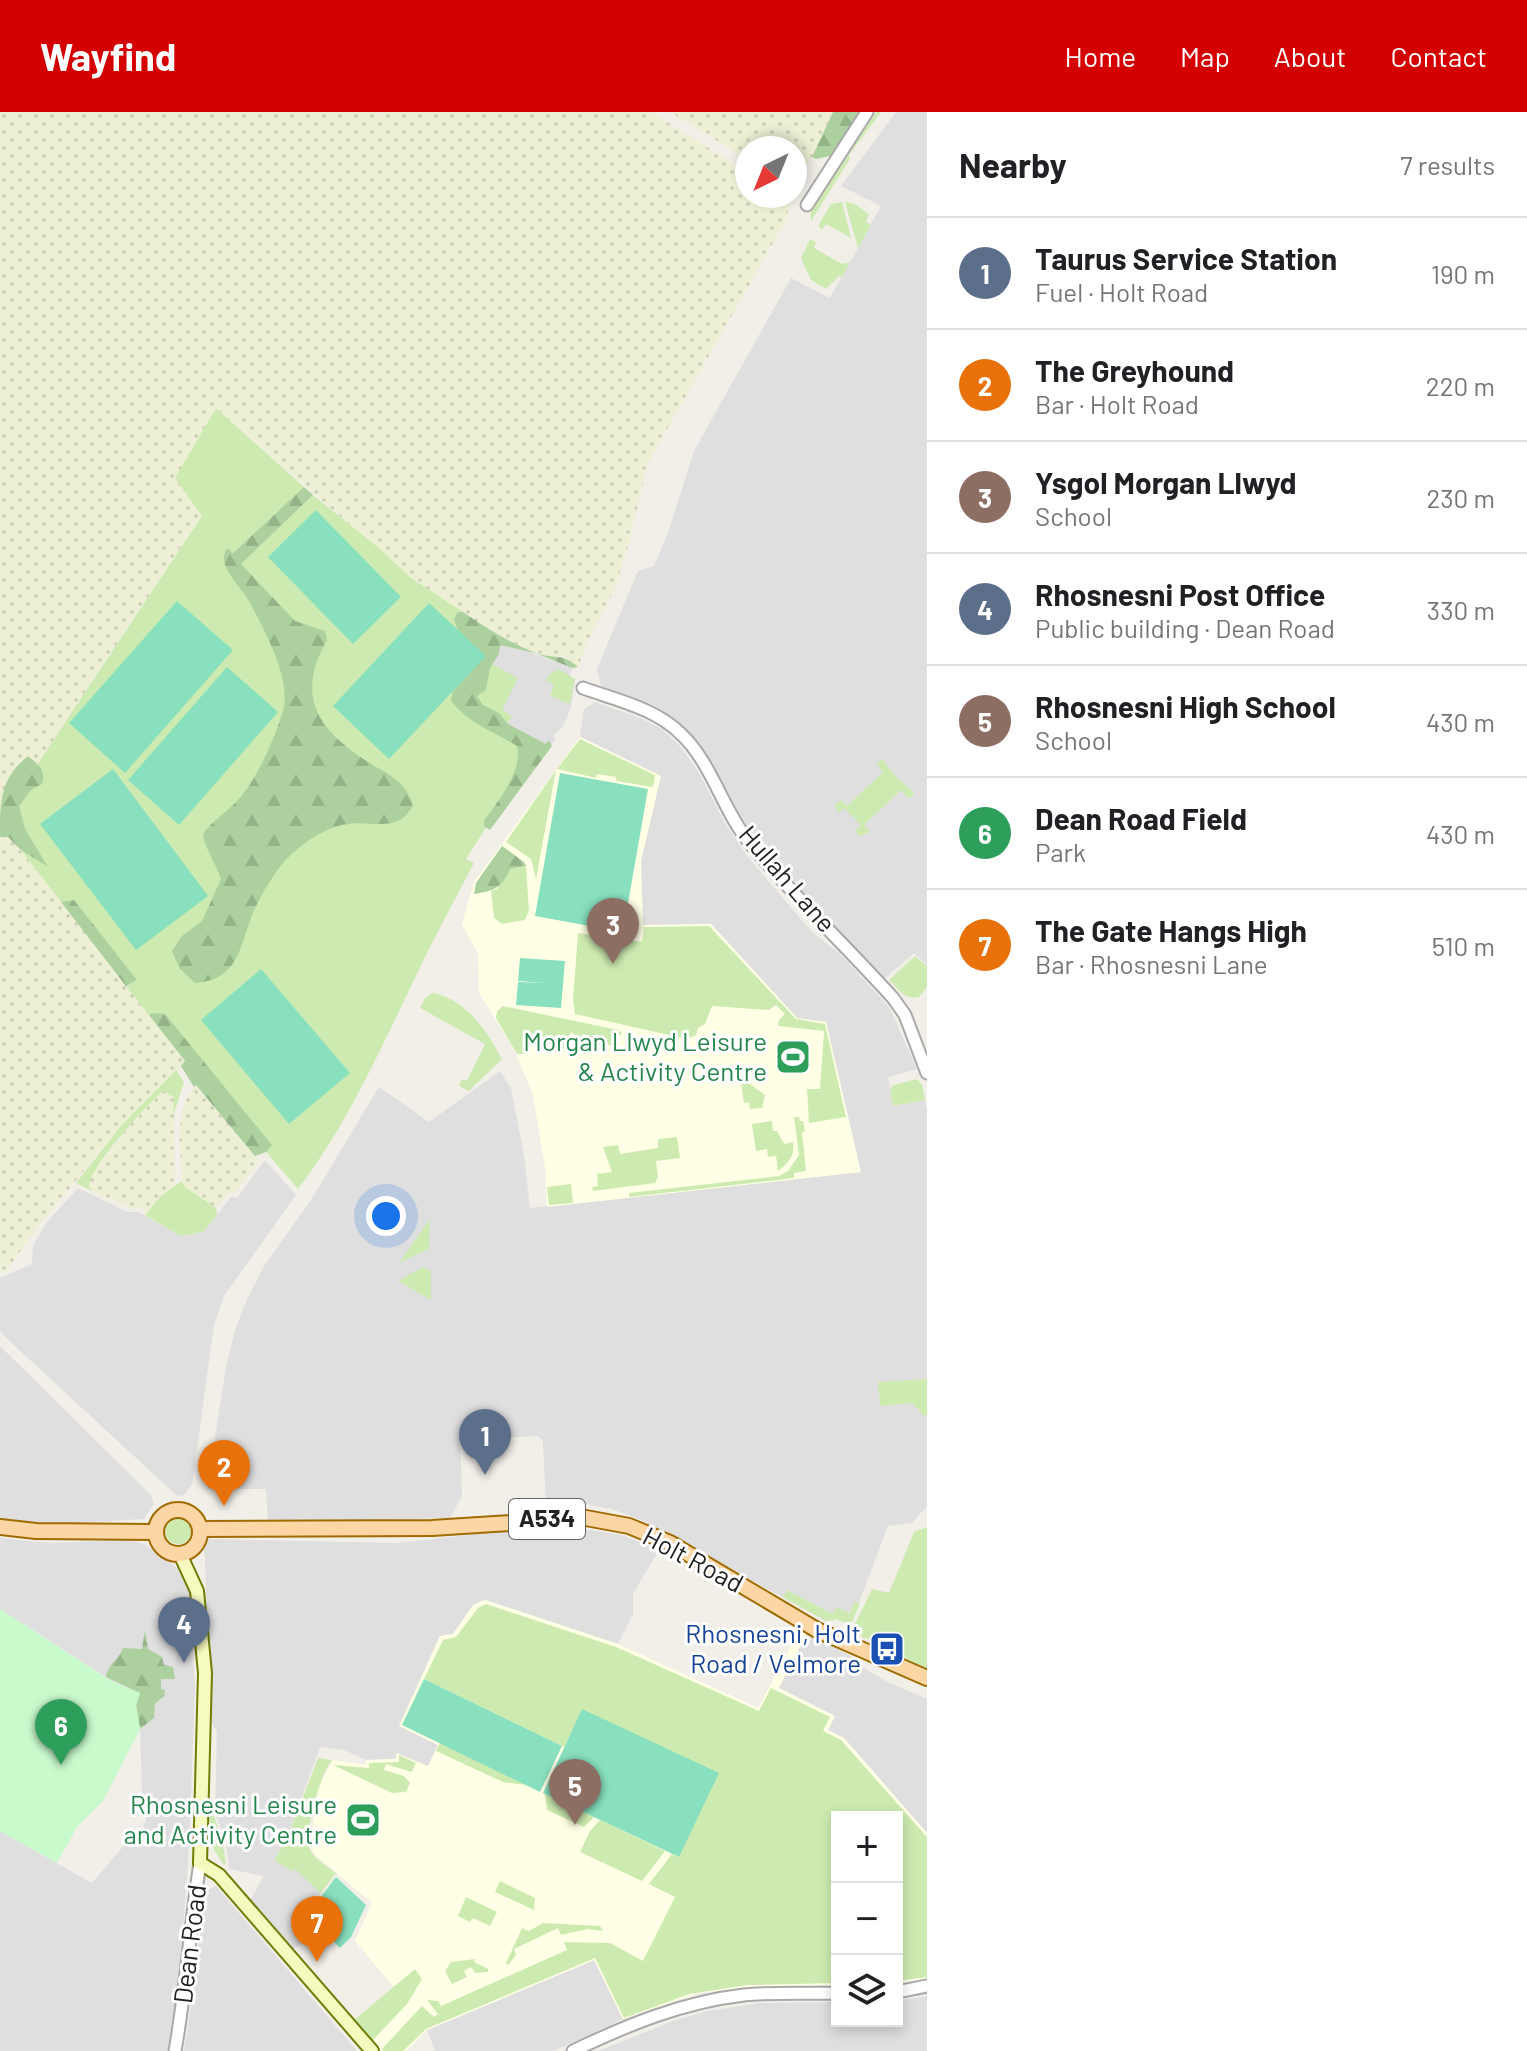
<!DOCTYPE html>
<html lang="en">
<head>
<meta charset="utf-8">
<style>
	:root { --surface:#fff; --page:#f6f6f6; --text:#202124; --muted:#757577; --line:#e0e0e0; --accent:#d40000 }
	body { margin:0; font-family:Barlow,sans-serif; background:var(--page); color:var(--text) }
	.controls { position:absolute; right:24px; bottom:24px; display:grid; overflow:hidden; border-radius:0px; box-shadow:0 4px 12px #0003 }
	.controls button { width:72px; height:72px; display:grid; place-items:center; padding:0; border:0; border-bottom:2px solid var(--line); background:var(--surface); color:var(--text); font:40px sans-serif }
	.compass { position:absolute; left:735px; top:24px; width:72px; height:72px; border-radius:50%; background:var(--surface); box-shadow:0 4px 12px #0003; rotate:223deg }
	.you { position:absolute; left:386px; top:1104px; width:28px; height:28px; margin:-20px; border:6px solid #fff; border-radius:50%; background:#1a73e8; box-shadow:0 0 0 12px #1a73e833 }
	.badge { display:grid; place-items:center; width:52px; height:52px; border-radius:50%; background:var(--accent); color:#fff; font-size:26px; font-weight:700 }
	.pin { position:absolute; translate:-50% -66px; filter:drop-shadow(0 2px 4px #0008) }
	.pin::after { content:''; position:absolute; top:42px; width:28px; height:24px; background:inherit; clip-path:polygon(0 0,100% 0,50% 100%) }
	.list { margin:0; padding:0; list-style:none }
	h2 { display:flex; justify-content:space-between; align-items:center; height:104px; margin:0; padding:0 32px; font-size:34px }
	h2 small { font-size:26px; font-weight:400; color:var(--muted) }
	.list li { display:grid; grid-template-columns:52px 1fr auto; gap:24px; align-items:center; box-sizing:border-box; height:112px; padding:0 32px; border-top:2px solid var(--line) }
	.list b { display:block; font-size:30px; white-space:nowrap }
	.list p { margin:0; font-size:26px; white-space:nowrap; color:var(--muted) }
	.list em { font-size:26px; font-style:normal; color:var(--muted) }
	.icon { flex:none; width:44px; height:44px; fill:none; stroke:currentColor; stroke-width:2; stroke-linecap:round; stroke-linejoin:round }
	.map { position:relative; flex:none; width:927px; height:1939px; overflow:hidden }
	header { display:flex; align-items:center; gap:48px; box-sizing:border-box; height:112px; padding:0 40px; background:var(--accent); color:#fff }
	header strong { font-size:38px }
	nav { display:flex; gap:44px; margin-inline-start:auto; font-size:28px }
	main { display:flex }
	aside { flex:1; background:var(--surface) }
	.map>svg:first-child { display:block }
	.residential { fill:#e0dfdf }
	.education { fill:#ffffe5 }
	.farmland { fill:url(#farmland-dots) }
	.grass { fill:#cdebb0 }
	.forest { fill:url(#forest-firs) }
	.park { fill:#c8facc }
	.pitch { fill:#88e0be }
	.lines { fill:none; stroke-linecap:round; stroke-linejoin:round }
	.tertiary-casing { stroke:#a9a9a9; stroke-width:15 }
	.secondary-casing { stroke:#707d05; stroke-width:16 }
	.primary-casing { stroke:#a06b00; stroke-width:18 }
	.tertiary { stroke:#fff; stroke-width:11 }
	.secondary { stroke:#f7fabf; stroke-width:12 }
	.primary { stroke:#fcd6a4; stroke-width:14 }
	.labels { text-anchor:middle; stroke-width:6; stroke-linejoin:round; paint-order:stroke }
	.shield { fill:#fff; stroke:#646464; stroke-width:2 }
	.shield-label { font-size:24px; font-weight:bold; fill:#222 }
	.street-label { font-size:26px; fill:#222; stroke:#fff }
	.leisure-label { font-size:26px; fill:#27864d; stroke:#fff; text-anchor:end }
	.transit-label { font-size:26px; fill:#164399; stroke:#fff; text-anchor:end }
</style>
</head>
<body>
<header>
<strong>Wayfind</strong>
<nav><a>Home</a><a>Map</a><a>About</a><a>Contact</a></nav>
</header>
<main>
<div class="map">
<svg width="927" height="1939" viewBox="0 0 927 1939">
	<defs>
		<pattern id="farmland-dots" width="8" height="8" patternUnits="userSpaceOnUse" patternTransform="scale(2)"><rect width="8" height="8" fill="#eef0d5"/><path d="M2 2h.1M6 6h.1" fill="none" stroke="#ccceb7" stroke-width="1.8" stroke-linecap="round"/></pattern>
		<pattern id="forest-firs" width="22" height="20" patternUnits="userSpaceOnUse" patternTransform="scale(2)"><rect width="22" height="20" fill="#add19e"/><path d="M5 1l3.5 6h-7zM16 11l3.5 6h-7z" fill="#95b388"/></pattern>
	</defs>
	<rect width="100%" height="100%" fill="#f2efe9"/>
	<!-- residential -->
	<path class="residential" d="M 896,0 L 927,0 L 927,853 L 914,841 L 884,867 L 762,735 L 744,711 L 698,629 L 675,607 L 653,593 L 601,574 L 597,557 L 638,459 L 654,454 L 669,418 L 694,339 L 791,166 L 830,186 L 881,94 L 841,74 Z
		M 499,529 L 572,556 L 570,563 L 575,570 L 571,596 L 562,616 L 554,623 L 555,629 L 543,640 L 457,585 Z
		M 595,590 L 640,606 L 662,617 L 680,634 L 698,659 L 726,713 L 748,745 L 812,820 L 840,842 L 889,895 L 917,957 L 888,965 L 893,994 L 925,988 L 927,998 L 927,1394 L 912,1411 L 888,1414 L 850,1514 L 837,1507 L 826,1509 L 641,1408 L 612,1397 L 580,1391 L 546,1394 L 543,1329 L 538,1324 L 460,1328 L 462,1384 L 450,1406 L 268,1411 L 266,1377 L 207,1377 L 226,1255 L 235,1218 L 247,1187 L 264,1154 L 311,1088 L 379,975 L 429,1010 L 500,959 L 511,976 L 524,1044 L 530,1096 L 861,1060 L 797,906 L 711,812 L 642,814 L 641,749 L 660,664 L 580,625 L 584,597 Z
		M 265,1048 L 296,1083 L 224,1184 L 214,1213 L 192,1373 L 183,1384 L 176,1383 L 4,1224 L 0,1218 L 0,1166 L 32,1152 L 33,1133 L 47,1110 L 78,1076 L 128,1100 L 139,1100 L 180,1124 L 203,1120 L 232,1084 L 237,1086 Z
		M 0,1234 L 151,1383 L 154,1392 L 144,1407 L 53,1412 L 0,1410 Z
		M 572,1415 L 622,1423 L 654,1436 L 656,1443 L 633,1482 L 633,1502 L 618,1532 L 485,1488 L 479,1490 L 470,1497 L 453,1522 L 440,1524 L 422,1565 L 439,1633 L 428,1655 L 397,1641 L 396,1647 L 366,1648 L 344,1638 L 320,1635 L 286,1729 L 274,1748 L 292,1758 L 295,1756 L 321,1781 L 304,1802 L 316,1816 L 313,1825 L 291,1839 L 249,1790 L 264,1764 L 229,1757 L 226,1729 L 215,1701 L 217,1619 L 212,1611 L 204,1431 L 209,1427 L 398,1431 L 523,1417 Z
		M 0,1426 L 51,1431 L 126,1428 L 145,1432 L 180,1458 L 190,1479 L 195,1574 L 189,1736 L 179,1871 L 167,1939 L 0,1939 L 0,1719 L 92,1771 L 132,1724 L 143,1717 L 147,1704 L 142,1684 L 140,1617 L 136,1593 L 106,1565 L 0,1497 Z
		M 807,1521 L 860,1549 L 859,1553 L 888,1570 L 927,1587 L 927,1721 L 844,1626 L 827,1618 L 834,1604 L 778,1576 Z
		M 216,1774 L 357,1939 L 184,1939 L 195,1868 L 203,1781 Z
		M 595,1848 L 623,1907 L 554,1939 L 435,1939 L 427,1918 Z
		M 927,1884 L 927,1939 L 598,1939 L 673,1909 L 707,1899 L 760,1891 L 837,1890 L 837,1909 L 897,1909 L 897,1889 Z"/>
	<!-- education -->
	<path class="education" d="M 580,625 L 661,664 L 641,749 L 643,813 L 711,812 L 797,906 L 826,910 L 861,1060 L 547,1095 L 545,1055 L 533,983 L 514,937 L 479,881 L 478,842 L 462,812 L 474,770 Z
		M 485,1488 L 618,1532 L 758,1596 L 800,1517 L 807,1521 L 779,1576 L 835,1604 L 828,1618 L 844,1626 L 927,1721 L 927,1866 L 897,1871 L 897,1705 L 837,1705 L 837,1873 L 748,1875 L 699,1881 L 623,1907 L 594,1848 L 427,1918 L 406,1939 L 382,1939 L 354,1908 L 394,1875 L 355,1829 L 372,1791 L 314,1742 L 310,1734 L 318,1676 L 333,1648 L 366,1653 L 366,1648 L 396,1647 L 396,1641 L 428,1654 L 438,1633 L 399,1614 L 440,1524 L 453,1522 L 474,1492 Z"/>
	<!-- farmland -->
	<path class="farmland" d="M 0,0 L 375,0 L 380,3 L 383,0 L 651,0 L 747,60 L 747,84 L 786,84 L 790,89 L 786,108 L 648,351 L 628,434 L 615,476 L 588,529 L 578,555 L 564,544 L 547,544 L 499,529 L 463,500 L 411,466 L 216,296 L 202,403 L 5,701 L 0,695 Z
		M 670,0 L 833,0 L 812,45 L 795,63 L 795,36 L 747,36 L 747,47 Z
		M 2,714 L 186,950 L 121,1014 L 43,1108 L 6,1159 L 0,1161 L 0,717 Z
		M 195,973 L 259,1048 L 235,1081 L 230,1079 L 216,1096 L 185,1075 L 182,1069 L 179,1019 L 184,992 Z
		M 163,979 L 174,984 L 175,1072 L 147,1100 L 140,1095 L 130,1096 L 94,1080 L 89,1075 L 89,1069 L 95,1058 L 130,1013 Z"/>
	<!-- grass -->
	<path class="grass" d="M 876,0 L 881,0 L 849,43 L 850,47 L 811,109 L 811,100 Z
		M 842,90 L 851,126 L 826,112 L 822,118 L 818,114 L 831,92 Z
		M 845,90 L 853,91 L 869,102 L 866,110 L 871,113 L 858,136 Z
		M 810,127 L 816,130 L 814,136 L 842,152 L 850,150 L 842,165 L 839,164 L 826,177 L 811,168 L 801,146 Z
		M 216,296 L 304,375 L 233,441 L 240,452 L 313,383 L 380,437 L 411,466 L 463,500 L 499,529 L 457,585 L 543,640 L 487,714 L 466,747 L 474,751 C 459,780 443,809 428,839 C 388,920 353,1005 298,1077 L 266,1040 L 271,1032 L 165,903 L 149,903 L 126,874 L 136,868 L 74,789 L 61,790 L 21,738 L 45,753 L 5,701 L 202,404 L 175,366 Z
		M 488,550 L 518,566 L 502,598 L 512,604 L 508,611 L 462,585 Z
		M 558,557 L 575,567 L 570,592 L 550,584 L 554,572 L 546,569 L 550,562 Z
		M 580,627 L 655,663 L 653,675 L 616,669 L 616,665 L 597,662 L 596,666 L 557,657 Z
		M 882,647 L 897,666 L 915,681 L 909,687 L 901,678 L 864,713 L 870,720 L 860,724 L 855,719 L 861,713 L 844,696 L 838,701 L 835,693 L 841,688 L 847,694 L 883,660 L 877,652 Z
		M 556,658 L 536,767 L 531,747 L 506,730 Z
		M 526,754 L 529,798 L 525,808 L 502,812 L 494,806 L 491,779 L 497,777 L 510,757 Z
		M 709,814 L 796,907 L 825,912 L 846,1005 L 809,1011 L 807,977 L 820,977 L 824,919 L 778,914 L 779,908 L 785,902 L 776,893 L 769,898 L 712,894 L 705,912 L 698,916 L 696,923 L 687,927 L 575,902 L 573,888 L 578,821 L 642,830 L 644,815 Z
		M 915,844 L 927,854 L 927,875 L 919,885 C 905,889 898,877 889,868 Z
		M 433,881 C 467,888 487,919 502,947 L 469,979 L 459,974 L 462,967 L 467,969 L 485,932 L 420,896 L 425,886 Z
		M 503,894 L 618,918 L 622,921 L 612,933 L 603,934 L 603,940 L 593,936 L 596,927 L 583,922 L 580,926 L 571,920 L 563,938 L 534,926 L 527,942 L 517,942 L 496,906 L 497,899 Z
		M 176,958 L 184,970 L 173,1005 L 174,985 L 163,979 C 146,994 89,1055 89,1075 L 94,1080 L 76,1071 L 121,1014 Z
		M 917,967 L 922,973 L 925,988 L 893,994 L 890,978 L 893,973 Z
		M 741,971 L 749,971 L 765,983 L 762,996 L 750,997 L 749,990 L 744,991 Z
		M 794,1005 L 799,1005 L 800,1009 L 803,1009 L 805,1019 L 802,1020 L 806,1059 L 794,1061 L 794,1066 L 629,1085 L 629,1081 L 779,1064 L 788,1059 L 799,1043 Z
		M 772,1009 L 773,1019 L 777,1019 L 784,1032 L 793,1030 C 795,1043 789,1051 778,1059 L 776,1044 L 768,1045 L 767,1037 L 756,1039 L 752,1012 Z
		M 677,1025 L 680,1046 L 656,1049 L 658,1065 L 655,1071 L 593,1079 L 592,1075 L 598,1074 L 597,1062 L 612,1060 L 603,1035 L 618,1033 L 620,1042 L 658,1036 L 658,1027 Z
		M 182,1069 L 185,1075 L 216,1096 L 217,1103 L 203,1120 L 180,1124 L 145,1103 L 161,1084 Z
		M 571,1072 L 573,1091 L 549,1093 L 547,1075 Z
		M 430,1107 L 429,1137 L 399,1151 Z
		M 423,1155 L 431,1159 L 431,1188 L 398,1169 Z
		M 927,1267 L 927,1303 L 924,1304 L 912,1291 L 880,1294 L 878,1270 Z
		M165 1419a13 13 0 1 1 26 0a13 13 0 1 1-26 0Z
		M 927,1415 L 927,1556 L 909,1549 L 880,1528 L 863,1526 L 854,1514 L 872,1477 L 889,1481 L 914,1420 Z
		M 787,1478 L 833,1502 L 836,1495 L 850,1501 L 854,1490 L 860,1492 L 850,1514 L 837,1507 L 826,1509 L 783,1485 Z
		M 486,1492 L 616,1535 L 759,1599 L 771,1576 L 830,1605 L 823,1619 L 841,1628 L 927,1725 L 927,1865 L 897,1869 L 897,1705 L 837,1705 L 837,1871 L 748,1873 L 689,1882 L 624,1906 L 595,1846 L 426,1917 L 403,1939 L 383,1939 L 382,1937 L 422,1894 L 434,1905 L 438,1902 L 427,1888 L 438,1889 L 441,1894 L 567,1838 L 564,1830 L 610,1831 L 643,1849 L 675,1785 L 649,1772 L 672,1742 L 677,1745 L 583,1597 L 564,1635 L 424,1567 L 443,1528 L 456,1525 L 478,1496 Z
		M 440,1631 L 527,1673 L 503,1670 L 436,1639 Z
		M 399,1643 L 416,1651 L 412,1660 L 386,1652 L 384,1658 L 404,1664 L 410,1671 L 406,1680 L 392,1681 L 333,1653 L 369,1656 L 369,1651 L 399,1650 Z
		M 318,1646 L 332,1648 C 320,1662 306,1716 309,1734 C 311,1745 328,1755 336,1761 L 321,1781 L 295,1757 L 292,1759 L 274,1748 L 286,1729 Z
		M 545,1682 L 594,1705 L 584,1715 L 547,1698 Z
		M 213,1702 L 222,1727 L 226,1752 L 224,1753 L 211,1733 L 209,1703 Z
		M 600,1708 L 665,1739 L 642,1769 L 580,1740 L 590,1719 Z
		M 500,1769 L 535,1786 L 534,1798 L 495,1780 Z
		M 466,1785 L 497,1800 L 490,1814 L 473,1806 L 470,1810 L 458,1804 Z
		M 543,1811 L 600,1814 L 603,1819 L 588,1817 L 561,1823 L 558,1816 L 514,1837 L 516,1843 L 508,1853 L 506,1851 L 522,1816 L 529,1819 Z
		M 475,1847 L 474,1850 L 488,1857 L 488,1860 L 475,1861 L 471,1855 L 464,1859 L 467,1865 L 452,1872 L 445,1859 L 451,1850 Z
		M 415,1857 L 422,1867 L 407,1892 L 372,1929 L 354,1908 Z"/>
	<!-- forest -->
	<path class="forest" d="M 833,0 L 861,0 L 830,44 L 816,47 L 812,45 Z
		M 304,375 L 313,383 L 241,452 L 295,509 L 325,519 L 327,528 C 296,583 316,615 365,648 C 386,662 405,667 413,693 C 398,724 370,706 342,713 C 319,719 301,732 285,749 C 273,762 263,780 255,796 C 240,830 241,868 195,871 L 180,857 L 172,839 L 182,824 L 202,809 L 221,767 C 216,752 205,737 203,722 C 212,709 223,703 234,692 C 254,674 275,626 283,599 C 292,567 264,518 249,489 C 242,477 230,466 225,453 C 223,447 224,441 227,436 L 233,441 Z
		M 458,500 L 463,500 C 486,516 510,531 536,541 C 554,548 562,540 578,555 L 572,556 L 535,541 L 500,533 L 499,542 L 490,556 L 486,578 L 477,584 L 483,593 L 499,601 L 508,612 L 546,632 L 549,628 L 552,634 L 490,718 L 484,714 L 484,708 C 499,689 523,658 517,634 C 494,620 468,611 451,589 L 453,579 L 471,558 L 454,507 Z
		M 28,644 C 39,653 46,658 42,672 L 31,678 L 19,694 L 25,717 L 48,755 L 21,738 L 8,725 L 0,725 C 0,690 0,666 28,644 Z
		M 502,734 L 524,750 L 526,754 L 510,757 C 502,776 494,779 474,782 L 476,771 Z
		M 74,788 L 137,868 L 126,874 L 61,790 Z
		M 152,901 L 165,902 L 272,1033 L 266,1040 L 255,1044 L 196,973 L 194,975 L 181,954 L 185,949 L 149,903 Z
		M 145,1518 L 148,1537 L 162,1545 L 164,1553 L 173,1555 L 175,1567 L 161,1567 L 161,1577 L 165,1578 L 164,1584 L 155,1592 L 154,1606 L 140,1617 L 136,1593 L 140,1581 L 106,1565 C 108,1551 119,1548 123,1536 L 142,1537 Z"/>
	<!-- park -->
	<path class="park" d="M 0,1497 L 111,1569 L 140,1581 L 136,1593 L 140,1617 L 103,1689 L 77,1715 L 57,1751 L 0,1719 Z"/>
	<!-- pitch -->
	<path class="pitch" d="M 316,398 L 401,485 L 353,532 L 268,445 Z
		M 177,489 L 233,538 L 125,661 L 69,611 Z
		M 429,491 L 486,544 L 389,647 L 333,594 Z
		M 227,555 L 278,600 L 179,713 L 128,668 Z
		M 113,657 L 208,784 L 136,838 L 40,712 Z
		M 560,661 L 648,677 L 623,820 L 535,804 Z
		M 520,846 L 565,849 L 561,896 L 516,893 L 518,870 L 545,871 L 518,869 Z
		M 261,857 L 350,961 L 289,1012 L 201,908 Z
		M 424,1567 L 562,1634 L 540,1680 L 402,1613 Z
		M 582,1597 L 719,1661 L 679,1745 L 543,1681 Z
		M 336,1765 L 366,1793 L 351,1825 L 340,1836 L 307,1803 Z"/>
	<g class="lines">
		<defs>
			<path id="tertiary" d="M 807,93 L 867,0
				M 583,576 C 616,588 655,596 681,622 C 712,651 722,697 749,730 C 794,785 846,834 893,886 L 905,903 L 927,961
				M 897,1880 L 927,1874
				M 175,1939 C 186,1877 190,1814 200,1751
				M 573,1939 C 627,1913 683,1890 744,1883 C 774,1880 806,1882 837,1881"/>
			<path id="secondary" d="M 180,1442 L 197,1479 L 205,1561 L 200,1751 L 219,1763 L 372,1939"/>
			<path id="primary" d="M156 1420a22 22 0 1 1 44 0a22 22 0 1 1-44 0Z
				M 0,1415 L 36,1419 L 156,1420
				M 200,1417 L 432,1416 L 586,1406 L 629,1414 L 670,1431 L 817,1518 L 927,1566"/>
		</defs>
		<!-- tertiary casing -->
		<use href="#tertiary" class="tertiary-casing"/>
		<!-- secondary casing -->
		<use href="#secondary" class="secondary-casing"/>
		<!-- primary casing -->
		<use href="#primary" class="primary-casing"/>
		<!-- tertiary -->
		<use href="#tertiary" class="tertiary"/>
		<!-- secondary -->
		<use href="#secondary" class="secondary"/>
		<!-- primary -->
		<use href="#primary" class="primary"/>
	</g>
	<!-- icons -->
	<defs>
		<symbol id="stadium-square" viewBox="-11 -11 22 22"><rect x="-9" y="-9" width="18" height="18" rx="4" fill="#2e9e5b" stroke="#fff"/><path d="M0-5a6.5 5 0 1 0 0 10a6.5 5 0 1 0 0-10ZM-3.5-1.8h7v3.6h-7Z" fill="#fff"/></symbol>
		<symbol id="bus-square" viewBox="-11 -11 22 22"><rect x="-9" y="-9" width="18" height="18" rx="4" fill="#1a4fb4" stroke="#fff"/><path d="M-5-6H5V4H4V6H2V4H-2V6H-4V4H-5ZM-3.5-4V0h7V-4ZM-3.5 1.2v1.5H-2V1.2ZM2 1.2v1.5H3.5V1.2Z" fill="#fff"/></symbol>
	</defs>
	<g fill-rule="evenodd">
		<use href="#stadium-square" x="773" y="925" width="40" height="40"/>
		<use href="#bus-square" x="867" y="1517" width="40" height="40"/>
		<use href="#stadium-square" x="343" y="1688" width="40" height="40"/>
	</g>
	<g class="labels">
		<!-- shield labels -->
		<rect class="shield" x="509" y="1387" width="76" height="40" rx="6"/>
		<g class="shield-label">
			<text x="547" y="1415">A534</text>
		</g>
		<!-- street labels -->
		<g class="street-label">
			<text transform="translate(787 767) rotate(49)" y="9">Hullah Lane</text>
			<text transform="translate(693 1448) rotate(28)" y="9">Holt Road</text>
			<text transform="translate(190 1832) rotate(-83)" y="9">Dean Road</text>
		</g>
		<!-- leisure labels -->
		<g class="leisure-label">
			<text x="767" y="939">Morgan Llwyd Leisure<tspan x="767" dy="30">&amp; Activity Centre</tspan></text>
			<text x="337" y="1702">Rhosnesni Leisure<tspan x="337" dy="30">and Activity Centre</tspan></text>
		</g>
		<!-- transit labels -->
		<g class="transit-label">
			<text x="861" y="1531">Rhosnesni, Holt<tspan x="861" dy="30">Road / Velmore</tspan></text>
		</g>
	</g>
</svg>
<div class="controls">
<button>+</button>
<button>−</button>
<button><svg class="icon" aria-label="layers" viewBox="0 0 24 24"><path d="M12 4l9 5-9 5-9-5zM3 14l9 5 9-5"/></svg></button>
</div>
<svg class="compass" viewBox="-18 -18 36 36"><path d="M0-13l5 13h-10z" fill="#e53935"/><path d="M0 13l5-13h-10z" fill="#757577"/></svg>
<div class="you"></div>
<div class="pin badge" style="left:485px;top:1363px;background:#5c6f8a">1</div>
<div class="pin badge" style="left:224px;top:1394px;background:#e8710a">2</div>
<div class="pin badge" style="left:613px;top:852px;background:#8d6e63">3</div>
<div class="pin badge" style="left:184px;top:1551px;background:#5c6f8a">4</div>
<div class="pin badge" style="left:575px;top:1713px;background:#8d6e63">5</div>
<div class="pin badge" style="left:61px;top:1653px;background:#2e9e5b">6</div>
<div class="pin badge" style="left:317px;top:1850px;background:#e8710a">7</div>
</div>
<aside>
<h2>Nearby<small>7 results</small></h2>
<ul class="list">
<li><span class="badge" style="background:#5c6f8a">1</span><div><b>Taurus Service Station</b><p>Fuel · Holt Road</p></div><em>190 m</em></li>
<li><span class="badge" style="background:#e8710a">2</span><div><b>The Greyhound</b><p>Bar · Holt Road</p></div><em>220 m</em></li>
<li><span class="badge" style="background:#8d6e63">3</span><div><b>Ysgol Morgan Llwyd</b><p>School</p></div><em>230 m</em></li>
<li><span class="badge" style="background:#5c6f8a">4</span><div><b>Rhosnesni Post Office</b><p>Public building · Dean Road</p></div><em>330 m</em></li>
<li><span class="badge" style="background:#8d6e63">5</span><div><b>Rhosnesni High School</b><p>School</p></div><em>430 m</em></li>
<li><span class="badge" style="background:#2e9e5b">6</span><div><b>Dean Road Field</b><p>Park</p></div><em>430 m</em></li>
<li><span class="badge" style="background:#e8710a">7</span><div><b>The Gate Hangs High</b><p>Bar · Rhosnesni Lane</p></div><em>510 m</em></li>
</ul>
</aside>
</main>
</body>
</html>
